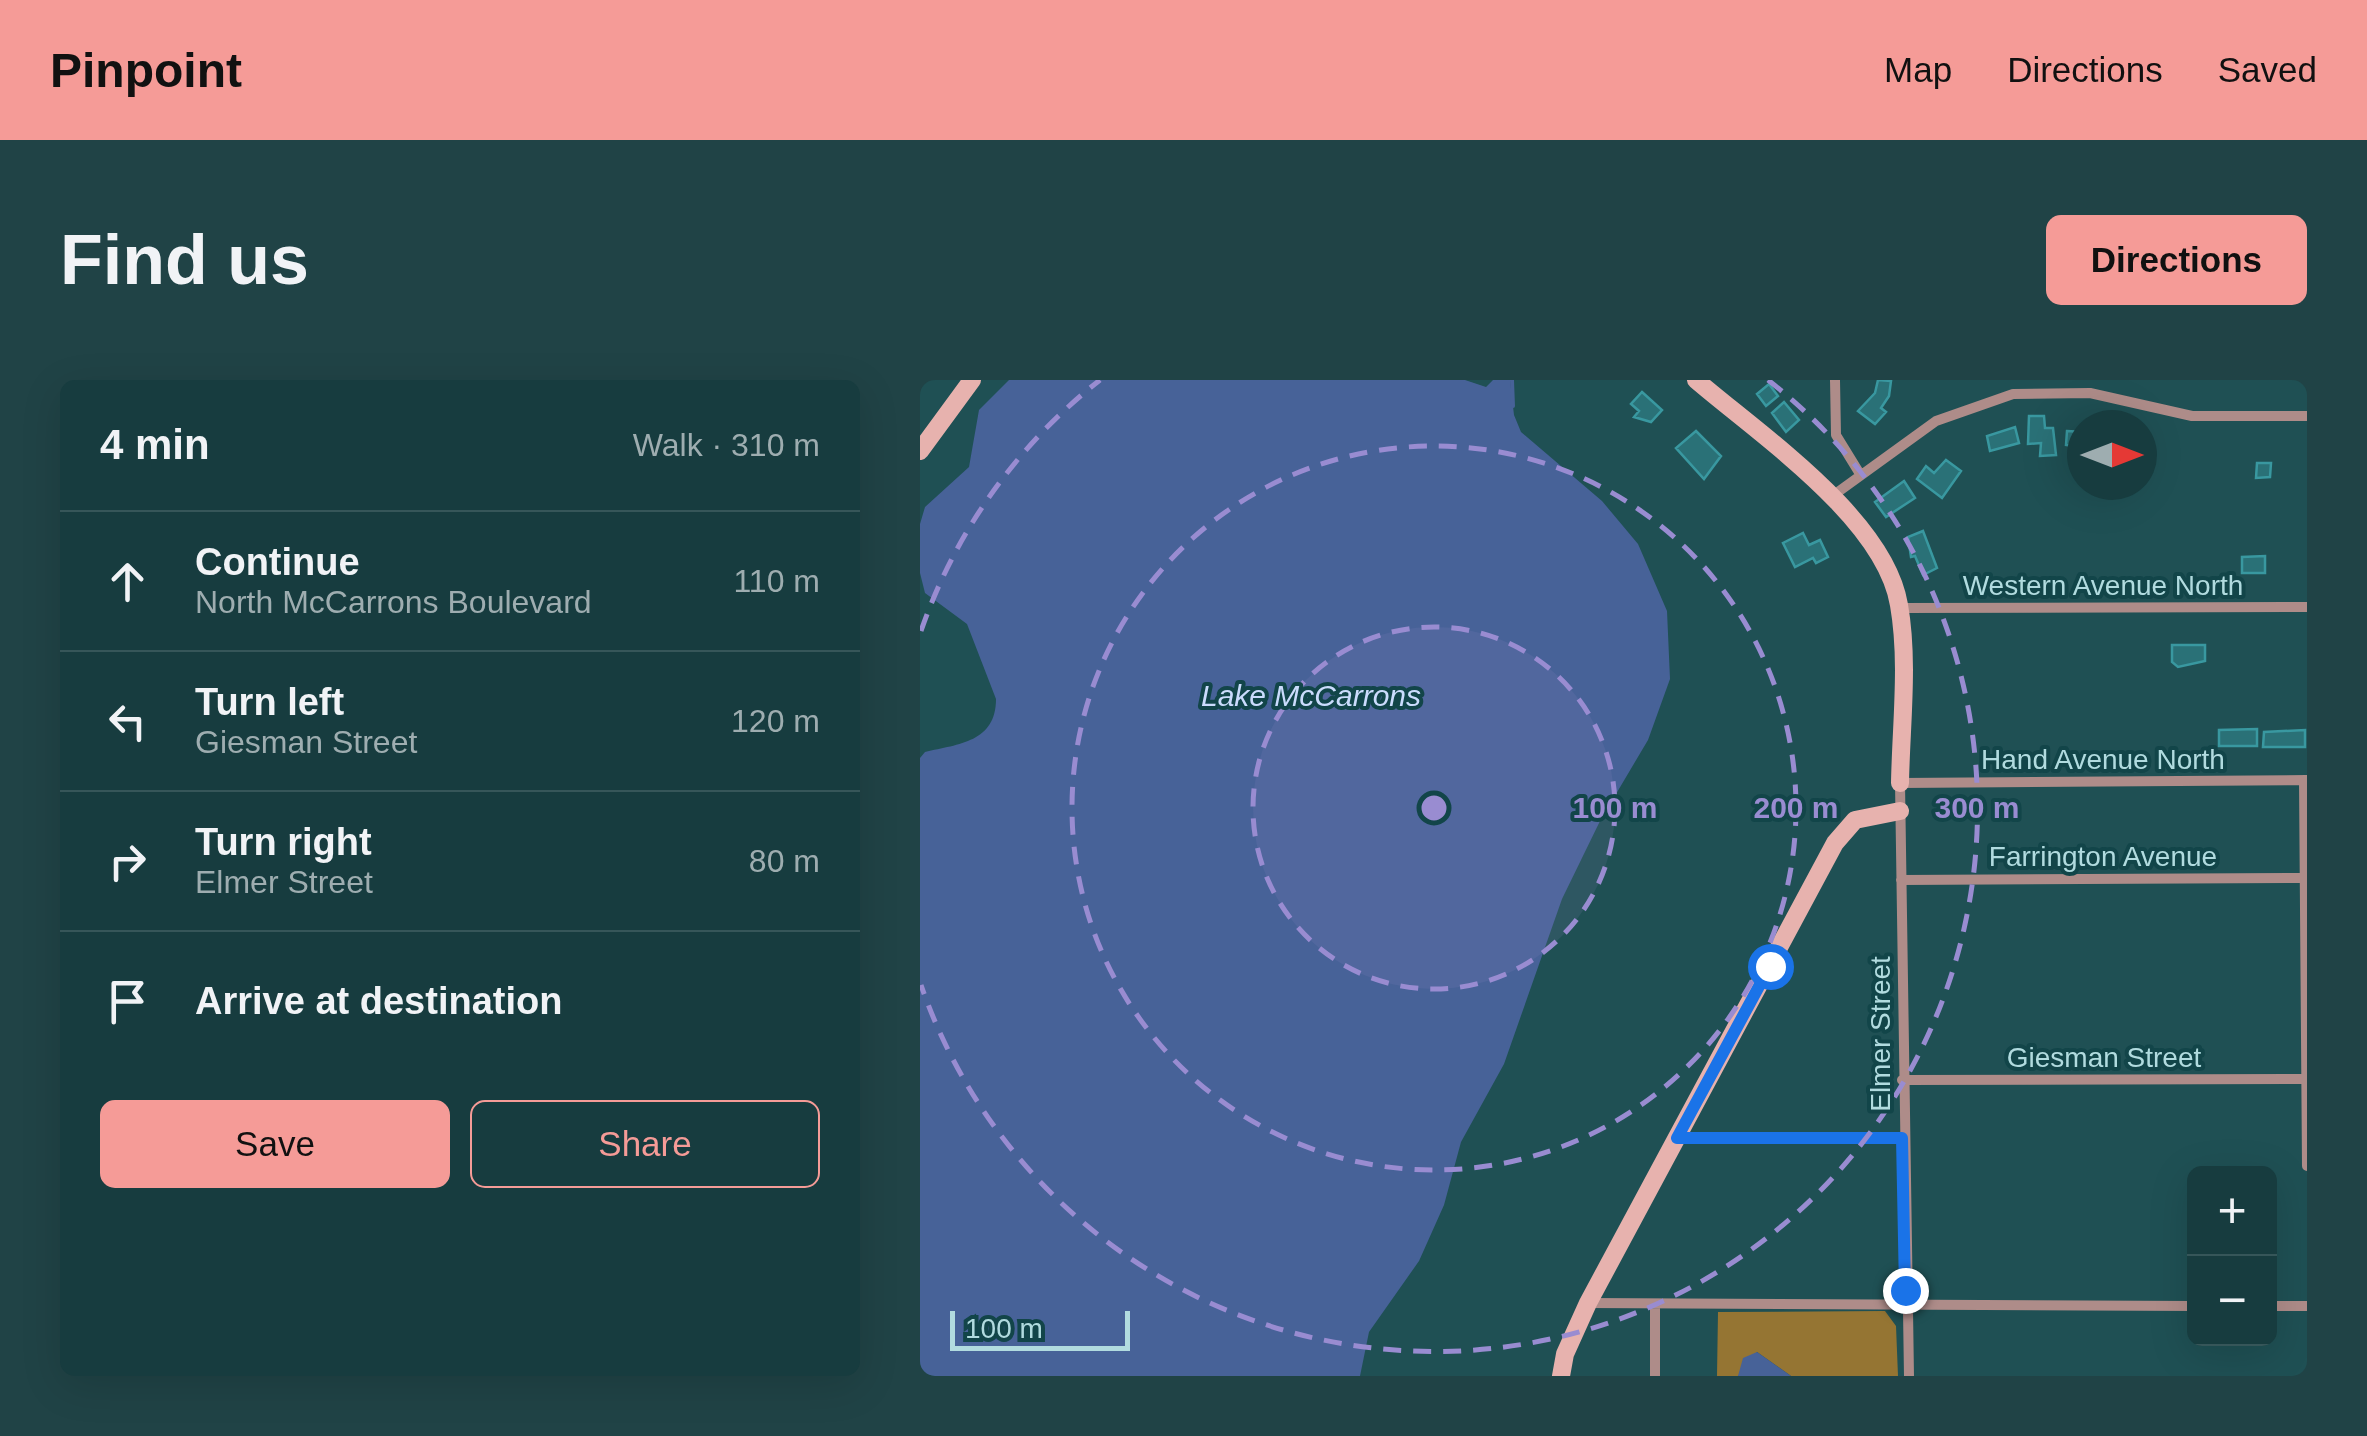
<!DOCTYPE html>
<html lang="en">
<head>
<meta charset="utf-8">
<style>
	:root { --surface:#173c3f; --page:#204346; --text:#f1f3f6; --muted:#9eadb0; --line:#365659; --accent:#f59b97 }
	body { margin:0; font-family:Helvetica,sans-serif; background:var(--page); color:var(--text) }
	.controls { position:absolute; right:30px; bottom:30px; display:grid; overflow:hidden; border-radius:15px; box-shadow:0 10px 40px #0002 }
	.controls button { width:90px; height:90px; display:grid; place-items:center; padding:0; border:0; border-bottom:2px solid var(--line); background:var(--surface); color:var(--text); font:50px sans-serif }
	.compass { position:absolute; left:1147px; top:30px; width:90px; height:90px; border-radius:50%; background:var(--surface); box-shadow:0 10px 40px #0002; rotate:90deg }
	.scale { position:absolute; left:30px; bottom:25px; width:180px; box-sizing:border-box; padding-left:10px; border:5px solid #b1dbdf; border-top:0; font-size:28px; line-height:35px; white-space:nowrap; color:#b1dbdf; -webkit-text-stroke:8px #124549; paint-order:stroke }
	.stop { position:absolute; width:30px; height:30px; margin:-22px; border:8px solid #1a73e8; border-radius:50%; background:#fff }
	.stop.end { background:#1a73e8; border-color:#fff; box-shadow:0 2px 10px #0008 }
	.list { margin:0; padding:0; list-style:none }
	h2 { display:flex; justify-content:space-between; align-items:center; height:130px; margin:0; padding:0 40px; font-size:42px }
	h2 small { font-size:32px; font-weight:400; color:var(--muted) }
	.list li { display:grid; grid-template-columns:65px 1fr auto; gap:30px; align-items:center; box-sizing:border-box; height:140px; padding:0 40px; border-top:2px solid var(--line) }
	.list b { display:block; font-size:38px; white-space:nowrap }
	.list p { margin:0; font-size:32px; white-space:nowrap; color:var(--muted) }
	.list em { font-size:32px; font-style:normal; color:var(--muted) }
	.actions { display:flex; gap:20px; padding:30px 40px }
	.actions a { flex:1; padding:22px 0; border:2px solid var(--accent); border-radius:15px; text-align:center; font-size:35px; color:var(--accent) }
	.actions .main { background:var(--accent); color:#111 }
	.icon { flex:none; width:55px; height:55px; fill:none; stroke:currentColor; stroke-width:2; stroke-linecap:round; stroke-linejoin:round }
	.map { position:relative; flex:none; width:1387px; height:996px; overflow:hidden; border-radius:15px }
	header { display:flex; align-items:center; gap:60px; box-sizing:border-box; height:140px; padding:0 50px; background:var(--accent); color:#111 }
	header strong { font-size:48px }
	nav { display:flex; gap:55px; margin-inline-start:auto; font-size:35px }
	.intro { display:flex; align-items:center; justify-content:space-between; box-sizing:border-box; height:240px; padding:0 60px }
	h1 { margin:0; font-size:70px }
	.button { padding:25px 45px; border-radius:15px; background:var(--accent); color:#111; font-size:35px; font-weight:700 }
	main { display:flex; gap:60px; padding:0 60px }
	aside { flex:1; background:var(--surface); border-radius:15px; box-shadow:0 10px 40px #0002 }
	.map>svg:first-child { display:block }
	.forest { fill:#957533 }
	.water { fill:#476298 }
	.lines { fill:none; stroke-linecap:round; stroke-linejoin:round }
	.stream { stroke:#476298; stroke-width:4 }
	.building { fill:#2a7177; stroke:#3998a0; stroke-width:2.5 }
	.street { stroke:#ae8c89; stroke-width:10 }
	.secondary { stroke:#e7b2ae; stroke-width:18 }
	.route { stroke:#1a73e8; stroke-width:12 }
	.ring { fill:none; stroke:#998cd1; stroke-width:5; stroke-dasharray:18 12 }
	.labels { text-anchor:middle; stroke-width:8; stroke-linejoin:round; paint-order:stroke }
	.street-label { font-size:28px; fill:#b1dbdf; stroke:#124549 }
	.water-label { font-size:30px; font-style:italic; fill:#cbdcfd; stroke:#124549 }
	.centre { fill:#998cd1; stroke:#124549; stroke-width:5 }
	.ring-label { font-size:30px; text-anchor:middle; font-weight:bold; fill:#998cd1; stroke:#124549; stroke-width:8; stroke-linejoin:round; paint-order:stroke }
</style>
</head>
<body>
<header>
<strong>Pinpoint</strong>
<nav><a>Map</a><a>Directions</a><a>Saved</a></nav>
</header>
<div class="intro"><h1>Find us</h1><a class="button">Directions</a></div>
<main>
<aside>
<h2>4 min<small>Walk · 310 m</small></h2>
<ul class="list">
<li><svg class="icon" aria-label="ahead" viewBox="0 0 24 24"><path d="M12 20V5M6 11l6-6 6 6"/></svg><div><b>Continue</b><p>North McCarrons Boulevard</p></div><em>110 m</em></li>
<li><svg class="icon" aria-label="left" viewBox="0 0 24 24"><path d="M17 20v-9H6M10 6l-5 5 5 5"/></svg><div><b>Turn left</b><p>Giesman Street</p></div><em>120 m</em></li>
<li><svg class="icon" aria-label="right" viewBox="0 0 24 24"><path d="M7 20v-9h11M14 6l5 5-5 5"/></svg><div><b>Turn right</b><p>Elmer Street</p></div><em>80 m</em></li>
<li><svg class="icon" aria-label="arrive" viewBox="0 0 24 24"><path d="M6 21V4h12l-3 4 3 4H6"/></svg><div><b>Arrive at destination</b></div></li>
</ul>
<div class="actions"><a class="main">Save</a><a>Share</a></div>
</aside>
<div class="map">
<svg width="1387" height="996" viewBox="0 0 1387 996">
	<rect width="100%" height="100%" fill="#1f5054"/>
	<!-- forest -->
	<path class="forest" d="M 965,931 L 976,946 L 978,996 L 871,996 L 837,972 L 818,996 L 797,996 L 798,932 Z"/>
	<!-- water -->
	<path class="water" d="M 89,0 L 545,0 L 566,7 L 573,0 L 590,0 L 594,35 L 601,52 L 682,121 L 718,164 L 747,231 L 750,299 L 728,360 L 680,441 L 642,519 L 584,684 L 541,762 L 524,825 L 499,881 L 449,952 L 440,996 L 0,996 L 0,378 L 5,372 C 39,364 76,362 76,319 L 47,244 L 5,213 L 0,193 L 0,144 L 5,127 L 49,87 L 59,30 Z
		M 837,972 L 871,996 L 818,996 L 823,978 Z"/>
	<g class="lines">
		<!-- stream -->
		<path class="stream" d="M 592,0 L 593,26"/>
	</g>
	<!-- building -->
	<path class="building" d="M 958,0 L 971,1 L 969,16 L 961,28 L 966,32 L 955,44 L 938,31 L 955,13 Z
		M 849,4 L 858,16 L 846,26 L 837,14 Z
		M 722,12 L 742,30 L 731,42 L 714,37 L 719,31 L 711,24 Z
		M 864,22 L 879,40 L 866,52 L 852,33 Z
		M 1109,36 L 1124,36 L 1125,48 L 1133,48 L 1136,75 L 1120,76 L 1121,63 L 1108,64 Z
		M 1095,47 L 1099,63 L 1070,71 L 1067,56 Z
		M 776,51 L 801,76 L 784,99 L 756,68 Z
		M 1147,51 L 1162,52 L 1162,75 L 1157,75 L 1159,67 L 1146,65 Z
		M 1026,80 L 1041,91 L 1022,118 L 997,99 L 1006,86 L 1014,93 Z
		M 1337,83 L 1351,83 L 1350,97 L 1336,98 Z
		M 984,101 L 995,118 L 966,137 L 955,122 Z
		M 1003,151 L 1017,188 L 1003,195 L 995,176 L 991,177 L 988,157 Z
		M 883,153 L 889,165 L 900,160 L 908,177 L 896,183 L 893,178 L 875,187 L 863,163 Z
		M 1345,176 L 1345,193 L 1322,193 L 1322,177 Z
		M 1252,265 L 1285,265 L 1285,281 L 1258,287 L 1252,282 Z
		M 1337,349 L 1337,366 L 1299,366 L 1299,350 Z
		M 1385,350 L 1385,367 L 1343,367 L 1344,352 Z"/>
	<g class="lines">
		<!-- street -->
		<path class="street" d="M 915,0 L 916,55 L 940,94
			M 911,117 L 1016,41 L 1093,14 L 1170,13 L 1272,36 L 1387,36
			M 980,228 L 1387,227
			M 1384,400 L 1387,786
			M 981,500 L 1384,498
			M 982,700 L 1385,699
			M 757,758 L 982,758
			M 668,923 L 1274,926
			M 735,925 L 735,996
			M 1350,926 L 1387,926
			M 989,996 L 980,403 L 1387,400"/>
		<!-- secondary -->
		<path class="secondary" d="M 776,0 C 840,55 965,139 979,225 C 989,282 981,345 980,403
			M 0,71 L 52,0
			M 641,996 L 645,974 L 668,923 L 915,463 L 935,440 L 980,431"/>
	</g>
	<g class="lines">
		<!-- route -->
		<path class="route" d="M 850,586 L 757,758 L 982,758 L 985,910"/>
	</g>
	<!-- distance rings -->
	<circle cx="514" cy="428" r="181" fill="#998cd1" fill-opacity=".12"/>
	<g class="ring">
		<circle cx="514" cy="428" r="181"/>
		<circle cx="514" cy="428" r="362"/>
		<path d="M1 251A543 543 0 0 1 180 0M848 0A543 543 0 1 1 1 605"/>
	</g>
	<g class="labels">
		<!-- street labels -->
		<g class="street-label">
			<text x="1183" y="215">Western Avenue North</text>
			<text x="1183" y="389">Hand Avenue North</text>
			<text x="1183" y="486">Farrington Avenue</text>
			<text transform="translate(960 654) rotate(-90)" y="10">Elmer Street</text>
			<text x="1184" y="687">Giesman Street</text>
		</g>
		<!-- water labels -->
		<g class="water-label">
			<text x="391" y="326">Lake McCarrons</text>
		</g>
	</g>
	<circle cx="514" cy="428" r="15" class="centre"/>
	<g class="ring-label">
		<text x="695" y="438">100 m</text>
		<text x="876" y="438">200 m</text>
		<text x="1057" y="438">300 m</text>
	</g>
</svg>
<div class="controls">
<button>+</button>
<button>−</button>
</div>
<svg class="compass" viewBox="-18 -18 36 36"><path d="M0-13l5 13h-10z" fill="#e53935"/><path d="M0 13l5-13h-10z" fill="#9eadb0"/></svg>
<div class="scale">100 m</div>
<div class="stop" style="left:850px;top:586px"></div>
<div class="stop end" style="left:985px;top:910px"></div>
</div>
</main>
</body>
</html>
